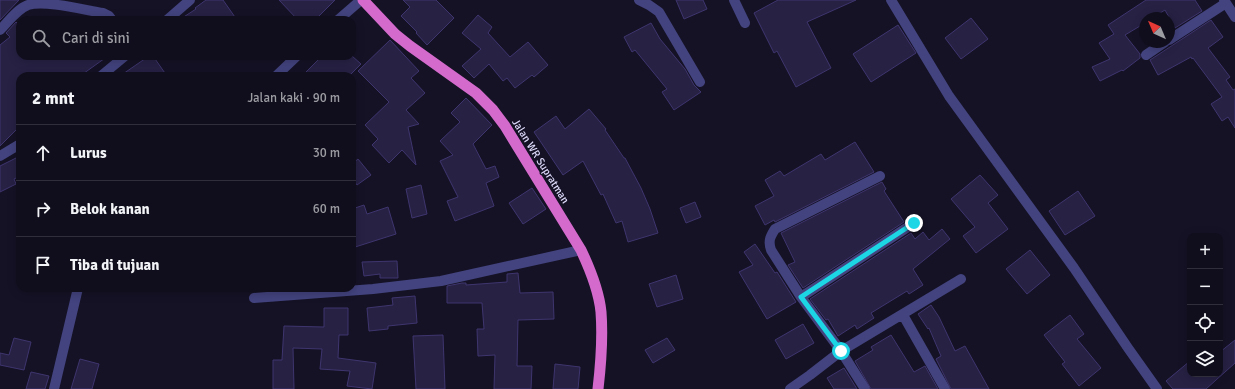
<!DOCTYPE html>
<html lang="id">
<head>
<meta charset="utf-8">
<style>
	:root { --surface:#100e1c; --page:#191725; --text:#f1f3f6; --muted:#9c9ca3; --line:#302e3b }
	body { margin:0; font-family:Signika,sans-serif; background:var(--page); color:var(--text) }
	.controls { position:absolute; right:12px; bottom:12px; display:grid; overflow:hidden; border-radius:8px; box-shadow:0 2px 10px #0003 }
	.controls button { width:36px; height:36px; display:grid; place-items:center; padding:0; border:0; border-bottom:1px solid var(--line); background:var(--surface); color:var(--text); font:20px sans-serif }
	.compass { position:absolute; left:1139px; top:12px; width:36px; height:36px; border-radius:50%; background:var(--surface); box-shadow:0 2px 10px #0003; rotate:316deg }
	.stop { position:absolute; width:12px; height:12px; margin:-9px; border:3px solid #1dd6e5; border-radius:50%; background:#fff }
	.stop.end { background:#1dd6e5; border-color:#fff; box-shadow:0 1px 4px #0008 }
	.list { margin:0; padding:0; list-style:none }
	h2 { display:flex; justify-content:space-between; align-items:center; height:52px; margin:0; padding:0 16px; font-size:17px }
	h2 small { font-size:13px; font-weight:400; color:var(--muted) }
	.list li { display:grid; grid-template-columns:26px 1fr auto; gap:12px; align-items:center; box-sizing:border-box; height:56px; padding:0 16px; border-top:1px solid var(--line) }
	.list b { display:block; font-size:15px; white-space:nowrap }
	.list em { font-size:13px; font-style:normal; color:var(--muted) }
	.icon { flex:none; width:22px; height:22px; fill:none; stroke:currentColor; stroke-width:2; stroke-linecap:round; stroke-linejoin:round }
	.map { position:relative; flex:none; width:1235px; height:389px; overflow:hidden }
	.search { position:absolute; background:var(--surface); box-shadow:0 2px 10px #0003; left:16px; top:16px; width:340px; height:44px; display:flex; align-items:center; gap:10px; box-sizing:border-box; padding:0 14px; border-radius:12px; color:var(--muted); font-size:15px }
	.panel { position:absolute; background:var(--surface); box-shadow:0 2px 10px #0003; left:16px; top:72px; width:340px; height:220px; border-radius:12px }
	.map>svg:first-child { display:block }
	.building { fill:#272144; stroke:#3f356e }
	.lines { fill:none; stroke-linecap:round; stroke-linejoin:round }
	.minor { stroke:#43437f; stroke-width:10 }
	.trunk { stroke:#d46acc; stroke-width:11 }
	.route { stroke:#1dd6e5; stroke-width:5 }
	.labels { text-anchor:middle; stroke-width:3; stroke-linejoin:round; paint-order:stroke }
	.street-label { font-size:11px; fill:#dedbfb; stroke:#151226 }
</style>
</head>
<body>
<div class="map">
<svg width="1235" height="389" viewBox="0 0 1235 389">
	<rect width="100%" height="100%" fill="#151226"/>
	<!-- building -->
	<path class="building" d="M 0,0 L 19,0 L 0,20 Z
		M 206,0 L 223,0 L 237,20 L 179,20 L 196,9 L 195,8 Z
		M 279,0 L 335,0 L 315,20 L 298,20 Z
		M 403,0 L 436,0 L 454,18 L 427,45 L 416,33 L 417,32 L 401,16 L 410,7 Z
		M 676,0 L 703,0 L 707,9 L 684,19 Z
		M 778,0 L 856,0 L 807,22 L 831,68 L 796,87 L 777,51 L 774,53 L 754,13 Z
		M 1146,0 L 1195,0 L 1202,11 L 1175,28 L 1165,10 L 1152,18 L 1145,18 L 1145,23 L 1125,35 L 1140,54 L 1140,58 L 1123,71 L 1122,70 L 1100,81 L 1092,67 L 1110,59 L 1099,43 L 1114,34 L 1108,25 Z
		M 478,15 L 492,27 L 488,33 L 510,57 L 528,42 L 548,65 L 534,77 L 532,75 L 515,88 L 507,78 L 503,81 L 489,64 L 474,78 L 462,66 L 481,49 L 462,33 Z
		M 971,18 L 988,39 L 961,59 L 945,38 Z
		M 1211,20 L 1223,37 L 1208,48 L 1230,77 L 1226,80 L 1233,90 L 1235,89 L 1235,128 L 1228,117 L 1222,121 L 1211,104 L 1222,97 L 1193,58 L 1192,59 L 1191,57 L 1158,75 L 1150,60 Z
		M 16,22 L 20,26 L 20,56 L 108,56 L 80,76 L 20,76 L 20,126 L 0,146 L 0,45 L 10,37 L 6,33 Z
		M 651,23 L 660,39 L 685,69 L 694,85 L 701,92 L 674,110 L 662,92 L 667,89 L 635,50 L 632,52 L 624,37 Z
		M 898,25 L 916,53 L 871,82 L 853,54 Z
		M 390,40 L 419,71 L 411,78 L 425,93 L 406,110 L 419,124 L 408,127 L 416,165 L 402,150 L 389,163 L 372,145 L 378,139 L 365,125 L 389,102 L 358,71 Z
		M 149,56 L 153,56 L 167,76 L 120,76 Z
		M 322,56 L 352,56 L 361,64 L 349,76 L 302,76 Z
		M 466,98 L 492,125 L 473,144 L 486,169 L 495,166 L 499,177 L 486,183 L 494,206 L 455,221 L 447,201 L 458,197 L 440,161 L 453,155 L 440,141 L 460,122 L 451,113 Z
		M 589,109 L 606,129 L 605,130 L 624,158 L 625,158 L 641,188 L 650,209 L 658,233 L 628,242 L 622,221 L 616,223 L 603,194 L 601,195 L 583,161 L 563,175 L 534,132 L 556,116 L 565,129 Z
		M 855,142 L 874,172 L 775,222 L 774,220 L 765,225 L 755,206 L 774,196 L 765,180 L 780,171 L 784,176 L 821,154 L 825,160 Z
		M 20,156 L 20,176 L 14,179 L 16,184 L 0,192 L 0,166 Z
		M 358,159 L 371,175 L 357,185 L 352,178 L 352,164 Z
		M 980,175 L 998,195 L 988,203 L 1008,229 L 976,253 L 963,236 L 975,227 L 951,199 Z
		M 882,182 L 886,189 L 884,191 L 904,222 L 803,288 L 788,265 L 795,262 L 781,233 Z
		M 421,185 L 427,214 L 412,218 L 406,189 Z
		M 532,188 L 546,209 L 523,224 L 509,203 Z
		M 1078,191 L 1095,216 L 1065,235 L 1049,211 Z
		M 695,202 L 701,217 L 686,223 L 680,208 Z
		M 364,205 L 367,214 L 388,207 L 396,234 L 352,248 L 352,209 Z
		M 942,229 L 950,239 L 913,269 L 923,285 L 909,294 L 907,291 L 871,313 L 874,318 L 857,329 L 855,325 L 838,336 L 828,319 L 826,320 L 810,299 L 911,233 L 915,239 L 923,232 L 929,240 Z
		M 755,244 L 775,273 L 777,272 L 796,302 L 767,319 L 739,272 L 753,265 L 744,252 Z
		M 1030,250 L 1050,275 L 1027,294 L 1006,269 Z
		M 397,261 L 398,278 L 380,278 L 380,274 L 364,276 L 362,262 Z
		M 518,273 L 520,293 L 553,292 L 554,319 L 518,320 L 517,366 L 532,366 L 531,389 L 494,389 L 495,355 L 478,356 L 477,329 L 484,329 L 482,303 L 447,303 L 447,286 L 462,283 L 466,283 L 466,285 L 507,282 L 507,274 Z
		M 676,275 L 683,299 L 657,307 L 649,284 Z
		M 415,296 L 417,323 L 388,326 L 388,329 L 369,331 L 367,308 L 393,305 L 392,298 Z
		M 931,305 L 939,317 L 955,351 L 965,346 L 989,389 L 951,389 L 936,359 L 941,356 L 929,328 L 928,329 L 918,314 Z
		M 324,308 L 348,308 L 348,335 L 339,335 L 338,358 L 376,363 L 372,389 L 347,386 L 350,371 L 320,369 L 322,349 L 293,348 L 294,389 L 273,389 L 273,360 L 282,360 L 284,326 L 324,327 Z
		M 1070,315 L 1084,334 L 1077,339 L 1101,368 L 1079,386 L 1062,364 L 1065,362 L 1044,335 Z
		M 803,324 L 814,343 L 786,359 L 775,340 Z
		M 443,335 L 445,389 L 416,389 L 413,336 Z
		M 891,335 L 914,372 L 925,366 L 938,389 L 871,389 L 855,361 L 873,350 L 871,347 Z
		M 14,338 L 31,342 L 24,370 L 0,365 L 0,353 L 9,355 Z
		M 667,338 L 675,350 L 653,363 L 645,350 Z
		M 1235,340 L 1235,363 L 1206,389 L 1173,389 L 1166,381 L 1190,361 L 1190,374 L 1220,374 L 1220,352 Z
		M 80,359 L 99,364 L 92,389 L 71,389 Z
		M 555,364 L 580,367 L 578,389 L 553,389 Z
		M 844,368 L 857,389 L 834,389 L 827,378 Z
		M 31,372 L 49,376 L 45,389 L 26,389 Z"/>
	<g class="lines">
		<!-- minor -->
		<path class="minor" d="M 639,0 L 649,5 L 659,12 L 700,82
			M 734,0 L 745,23
			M 891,0 L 949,96 L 1074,268 L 1128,348 L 1157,389
			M 1224,0 L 1235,17
			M 167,20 L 190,0
			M 338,20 L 361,0
			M 0,30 C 8,22 17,9 28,5 C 46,0 84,10 103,13 L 109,16 L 112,20
			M 1169,40 L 1226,3
			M 1146,55 L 1165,42
			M 101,76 L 125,56
			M 276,76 L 297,56
			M 0,156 L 20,144
			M 801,297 L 914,223
			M 254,298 L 373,289 L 441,281 L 581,250
			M 903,315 L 945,389
			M 54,389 L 78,288
			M 790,389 L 810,375 L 841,351 L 961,279
			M 865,389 L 841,351 L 801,297 L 771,250 C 768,241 770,237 775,229 L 880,176"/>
		<!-- trunk -->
		<path class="trunk" d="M 363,0 L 395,34 L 410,46 L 476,93 L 493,110 L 505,126 L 581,250 C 590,269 599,291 601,312 C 603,338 601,363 598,389"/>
	</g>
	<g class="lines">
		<!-- route -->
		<path class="route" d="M 841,351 L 801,297 L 914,223"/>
	</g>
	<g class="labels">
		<!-- street labels -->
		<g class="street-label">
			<text transform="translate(541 161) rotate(58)" y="4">Jalan WR Supratman</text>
		</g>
	</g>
</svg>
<div class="controls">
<button>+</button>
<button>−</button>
<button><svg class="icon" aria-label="locate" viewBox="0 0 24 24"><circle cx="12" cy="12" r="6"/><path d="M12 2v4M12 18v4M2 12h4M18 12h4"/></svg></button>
<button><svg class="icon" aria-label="layers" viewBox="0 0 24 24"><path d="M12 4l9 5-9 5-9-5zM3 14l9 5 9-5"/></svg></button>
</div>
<svg class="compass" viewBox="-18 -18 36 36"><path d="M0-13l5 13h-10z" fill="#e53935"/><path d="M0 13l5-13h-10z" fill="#9c9ca3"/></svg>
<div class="stop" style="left:841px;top:351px"></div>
<div class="stop end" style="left:914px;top:223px"></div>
<div class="search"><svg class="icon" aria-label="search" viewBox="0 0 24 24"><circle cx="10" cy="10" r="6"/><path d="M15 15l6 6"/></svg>Cari di sini</div>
<section class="panel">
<h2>2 mnt<small>Jalan kaki · 90 m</small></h2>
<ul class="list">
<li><svg class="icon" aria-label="ahead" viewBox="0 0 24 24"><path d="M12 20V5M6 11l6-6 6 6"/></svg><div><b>Lurus</b></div><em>30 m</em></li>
<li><svg class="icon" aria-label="right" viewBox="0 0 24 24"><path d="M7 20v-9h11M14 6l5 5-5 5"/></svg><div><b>Belok kanan</b></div><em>60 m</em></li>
<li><svg class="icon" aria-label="arrive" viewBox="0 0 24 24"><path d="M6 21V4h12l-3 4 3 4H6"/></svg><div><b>Tiba di tujuan</b></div></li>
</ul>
</section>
</div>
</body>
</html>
